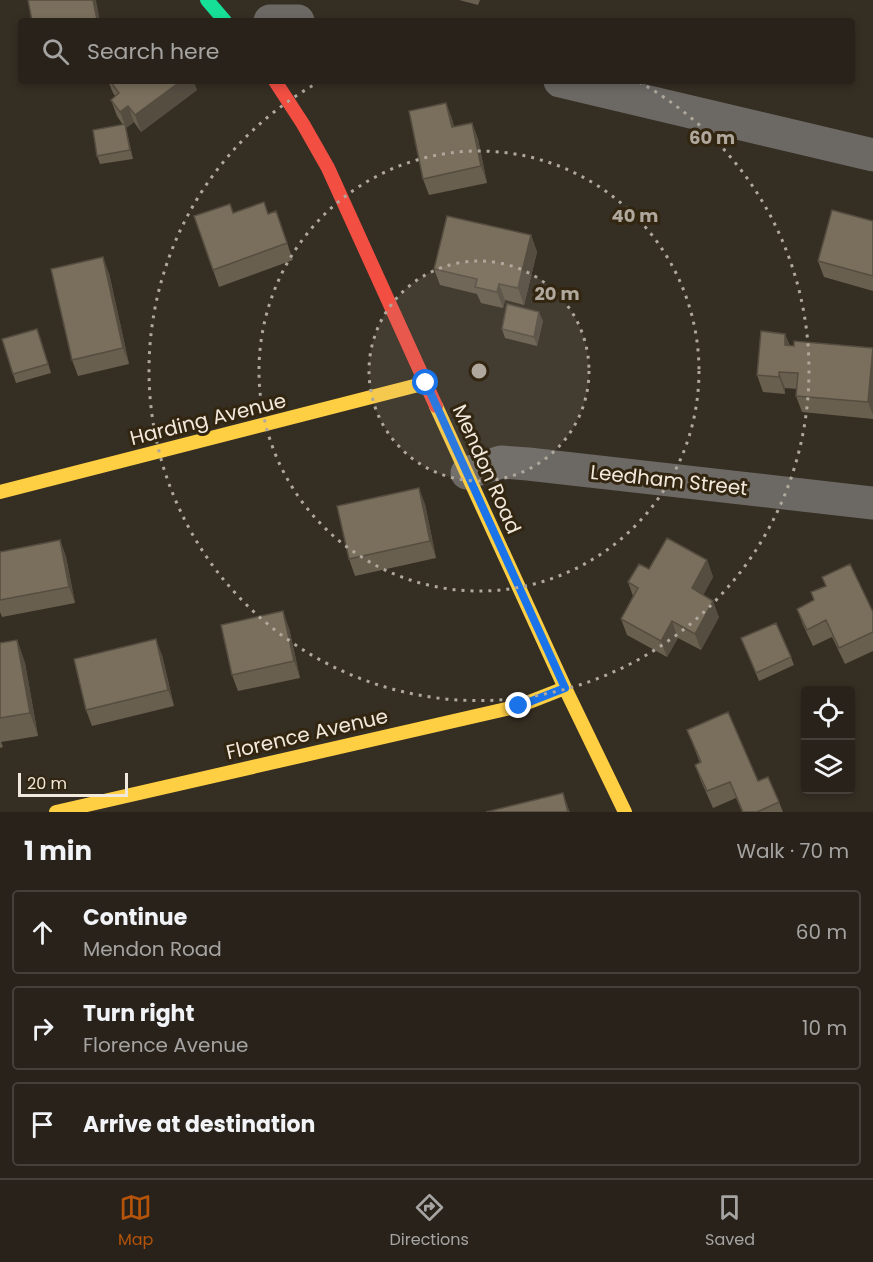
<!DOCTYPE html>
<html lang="en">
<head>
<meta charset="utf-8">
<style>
	:root { --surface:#28221a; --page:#302a23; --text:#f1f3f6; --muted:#a5a4a2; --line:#443f39; --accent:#b45309 }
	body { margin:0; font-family:Poppins,sans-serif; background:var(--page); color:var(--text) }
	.controls { position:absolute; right:18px; bottom:18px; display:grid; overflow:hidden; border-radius:6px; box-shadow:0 3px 9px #0003 }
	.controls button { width:54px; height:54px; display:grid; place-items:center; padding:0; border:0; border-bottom:2px solid var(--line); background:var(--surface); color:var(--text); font:30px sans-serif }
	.scale { position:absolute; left:18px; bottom:15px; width:110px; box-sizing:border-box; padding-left:6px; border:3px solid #f2e9dd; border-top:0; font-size:16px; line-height:21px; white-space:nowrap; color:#f2e9dd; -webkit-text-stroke:4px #332611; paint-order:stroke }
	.stop { position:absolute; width:18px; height:18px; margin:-14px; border:4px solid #1a73e8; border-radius:50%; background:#fff }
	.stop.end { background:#1a73e8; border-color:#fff; box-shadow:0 2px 6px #0008 }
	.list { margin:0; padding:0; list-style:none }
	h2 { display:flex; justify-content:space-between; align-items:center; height:78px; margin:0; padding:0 24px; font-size:26px }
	h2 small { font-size:20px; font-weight:400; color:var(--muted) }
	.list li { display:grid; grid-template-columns:39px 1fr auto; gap:18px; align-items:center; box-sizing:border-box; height:84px; margin:0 12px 12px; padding:0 12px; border:2px solid var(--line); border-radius:6px }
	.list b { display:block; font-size:22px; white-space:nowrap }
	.list p { margin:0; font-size:20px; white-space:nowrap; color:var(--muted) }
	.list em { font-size:20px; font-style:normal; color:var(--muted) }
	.icon { flex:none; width:33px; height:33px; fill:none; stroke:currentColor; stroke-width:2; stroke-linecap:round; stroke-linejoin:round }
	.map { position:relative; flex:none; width:873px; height:812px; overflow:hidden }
	.search { position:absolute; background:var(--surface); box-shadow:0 3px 9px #0003; left:18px; right:18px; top:18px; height:66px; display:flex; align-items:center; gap:15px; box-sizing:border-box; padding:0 21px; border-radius:6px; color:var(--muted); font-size:22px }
	.sheet { height:366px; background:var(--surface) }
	nav { display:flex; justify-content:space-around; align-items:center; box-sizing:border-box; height:84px; border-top:2px solid var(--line); background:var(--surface); font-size:16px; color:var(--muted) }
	nav a { display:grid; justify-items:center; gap:3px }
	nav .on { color:var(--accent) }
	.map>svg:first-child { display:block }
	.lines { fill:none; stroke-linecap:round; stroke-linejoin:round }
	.street { stroke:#6c6864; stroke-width:33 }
	.fast { stroke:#16e098; stroke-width:14 }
	.slow { stroke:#ffcf43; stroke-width:14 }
	.jam { stroke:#f24e42; stroke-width:14 }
	.wall { fill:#695f4f }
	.shaded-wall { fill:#554d40 }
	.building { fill:#7a6e5c; stroke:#554d40; stroke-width:1.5 }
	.route { stroke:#1a73e8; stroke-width:8 }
	.ring { fill:none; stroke:#b0a89c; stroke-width:3; stroke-dasharray:3 6 }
	.labels { text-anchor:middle; stroke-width:6; stroke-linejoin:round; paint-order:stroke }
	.street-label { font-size:20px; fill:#f2e9dd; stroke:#332611 }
	.centre { fill:#b0a89c; stroke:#332611; stroke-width:3 }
	.ring-label { font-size:18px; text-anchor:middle; font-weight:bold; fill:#b0a89c; stroke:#332611; stroke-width:6; stroke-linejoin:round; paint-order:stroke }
</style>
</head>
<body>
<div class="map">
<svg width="873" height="812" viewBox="0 0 873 812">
	<rect width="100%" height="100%" fill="#352e23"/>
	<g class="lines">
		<!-- street -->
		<path class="street" d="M 270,21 L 298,21
			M 560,81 L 873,155
			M 467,473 L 501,462 L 528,464 L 873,503"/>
		<!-- fast -->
		<path class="fast" d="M 207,0 L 225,21"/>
		<!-- slow -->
		<path class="slow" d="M 436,406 L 565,688 L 625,812
			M 0,492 L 426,383
			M 56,812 L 519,706 L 565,688"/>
		<!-- jam -->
		<path class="jam" d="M 275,81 L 303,124 L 328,168 L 436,406"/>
	</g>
	<!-- wall -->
	<path class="wall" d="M 459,0 L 480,0 L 478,5 Z
		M 108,81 L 193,81 L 197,90 L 141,132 L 134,122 L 126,128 L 133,159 L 100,164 L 97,156 L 123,125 L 117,116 L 111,100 L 115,96 L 113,93 Z
		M 446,103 L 452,119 L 454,127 L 472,123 L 478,139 L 487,183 L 429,195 L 423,179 Z
		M 276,211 L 293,260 L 219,287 L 194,216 L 233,213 L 268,214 Z
		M 873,221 L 873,291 L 824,277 L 818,261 Z
		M 531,235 L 537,252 L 524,305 L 505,300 L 503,308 L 481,303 L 477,294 L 440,285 L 434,269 Z
		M 109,273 L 129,364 L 78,376 L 72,360 Z
		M 543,321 L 537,346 L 505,338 L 502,329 Z
		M 785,334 L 790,346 L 873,348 L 873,419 L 802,412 L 796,396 L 797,389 L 785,388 L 785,394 L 763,392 L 757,375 Z
		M 40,337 L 51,373 L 16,383 L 13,374 Z
		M 425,504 L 436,558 L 355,576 L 349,559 Z
		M 60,540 L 66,557 L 75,603 L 2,617 L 0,612 L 0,552 Z
		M 707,560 L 713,577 L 703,595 L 719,617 L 701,650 L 678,638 L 667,657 L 627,635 L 621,619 L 633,596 L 628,582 L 649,569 Z
		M 822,577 L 873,612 L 873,651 L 845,664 L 832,637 L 813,646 L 803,625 L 797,609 L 814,600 L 826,586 Z
		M 289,628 L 300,678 L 238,691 L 232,675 Z
		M 741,638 L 791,657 L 794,665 L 759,681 Z
		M 17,640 L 25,663 L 38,736 L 1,742 L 3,747 L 0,748 L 0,643 Z
		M 162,655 L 174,706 L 92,726 L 86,710 Z
		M 687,730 L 779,802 L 783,812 L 742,812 L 736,798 L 713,808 L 701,781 L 695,765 L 700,763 Z"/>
	<!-- shaded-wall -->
	<path class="shaded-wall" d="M 93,0 L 96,0 L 100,21 L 98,21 L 97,19 Z
		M 181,81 L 193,81 L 197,90 L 141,132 L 135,115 Z
		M 446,103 L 452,119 L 458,144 L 452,127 Z
		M 128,106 L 134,122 L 126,128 L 133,159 L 130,150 L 126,127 L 120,112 Z
		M 472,123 L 478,139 L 487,183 L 481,166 Z
		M 531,235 L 537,252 L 524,305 L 518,288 Z
		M 103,257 L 109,273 L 129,364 L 123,348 Z
		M 499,284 L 505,300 L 503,308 L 497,292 Z
		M 539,312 L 543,321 L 537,346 L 534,337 Z
		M 785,334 L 791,350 L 785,345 Z
		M 873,351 L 873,415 L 868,402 Z
		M 779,372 L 785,388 L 785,394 L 779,377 Z
		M 419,488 L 425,504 L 436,558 L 430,541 Z
		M 60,540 L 66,557 L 75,603 L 69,587 Z
		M 707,560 L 713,577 L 698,605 L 692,588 Z
		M 713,601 L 719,617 L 701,650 L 695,634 Z
		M 283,611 L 289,628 L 300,678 L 294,661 Z
		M 672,621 L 678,638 L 667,657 L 661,641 Z
		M 156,639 L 162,655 L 174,706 L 168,690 Z
		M 17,640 L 25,663 L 38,736 L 30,713 Z
		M 563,793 L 570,812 L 568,812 Z"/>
	<!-- building -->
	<path class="building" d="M 28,0 L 93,0 L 97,19 L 85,21 L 32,21 Z
		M 110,81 L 181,81 L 135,115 L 128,106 L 120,112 L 111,100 L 119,93 Z
		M 446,103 L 452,127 L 472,123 L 481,166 L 423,179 L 409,111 Z
		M 125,124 L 130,150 L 97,156 L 93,130 Z
		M 264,202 L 268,214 L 276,211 L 287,243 L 213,270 L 194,216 L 230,204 L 233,213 Z
		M 832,210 L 873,221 L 873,276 L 818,261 Z
		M 447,216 L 531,235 L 518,288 L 499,284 L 497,292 L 475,287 L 477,279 L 434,269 Z
		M 103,257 L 123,348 L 72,360 L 51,269 Z
		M 507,304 L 539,312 L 534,337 L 502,329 Z
		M 37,329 L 48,364 L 13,374 L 2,339 Z
		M 761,331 L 785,334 L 785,345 L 794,346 L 794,341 L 873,348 L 868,402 L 796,396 L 798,373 L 779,372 L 779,377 L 757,375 Z
		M 419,488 L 430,541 L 349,559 L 337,506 Z
		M 667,538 L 707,560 L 692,588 L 713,601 L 695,634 L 672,621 L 661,641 L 621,619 L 638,588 L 628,582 L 639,564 L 649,569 Z
		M 60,540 L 69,587 L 0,600 L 0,552 Z
		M 850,564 L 873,612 L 873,632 L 839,648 L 826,620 L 807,630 L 797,609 L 814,600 L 811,592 L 826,586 L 822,577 Z
		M 283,611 L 294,661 L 232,675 L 221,625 Z
		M 776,623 L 791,657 L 756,673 L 741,638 Z
		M 156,639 L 168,690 L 86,710 L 74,659 Z
		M 17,640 L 30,713 L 0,718 L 0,643 Z
		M 728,712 L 758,781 L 768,777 L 779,802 L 757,812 L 743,812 L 730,782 L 707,791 L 695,765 L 701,762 L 687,730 Z
		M 563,793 L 568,812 L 486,812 Z"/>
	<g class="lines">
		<!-- route -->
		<path class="route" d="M 426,383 L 565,688 L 519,706"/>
	</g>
	<!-- distance rings -->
	<circle cx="479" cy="371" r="110" fill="#b0a89c" fill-opacity=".12"/>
	<g class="ring">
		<circle cx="479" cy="371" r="110"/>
		<circle cx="479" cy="371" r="220"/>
		<path d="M639 82A330 330 0 1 1 319 82"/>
	</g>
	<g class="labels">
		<!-- street labels -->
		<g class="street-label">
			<text transform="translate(208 419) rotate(-14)" y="7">Harding Avenue</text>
			<text transform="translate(487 469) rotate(66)" y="7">Mendon Road</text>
			<text transform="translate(669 480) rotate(6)" y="7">Leedham Street</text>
			<text transform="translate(307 734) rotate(-13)" y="7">Florence Avenue</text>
		</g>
	</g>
	<circle cx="479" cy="371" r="9" class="centre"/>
	<g class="ring-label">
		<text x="712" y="144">60 m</text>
		<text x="635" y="222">40 m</text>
		<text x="557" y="300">20 m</text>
	</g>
</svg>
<div class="controls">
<button><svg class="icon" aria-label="locate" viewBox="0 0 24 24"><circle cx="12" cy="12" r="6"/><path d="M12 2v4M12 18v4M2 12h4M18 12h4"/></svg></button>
<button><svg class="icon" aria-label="layers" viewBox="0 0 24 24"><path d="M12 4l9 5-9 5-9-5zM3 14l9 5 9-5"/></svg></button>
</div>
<div class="scale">20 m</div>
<div class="stop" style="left:426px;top:383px"></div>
<div class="stop end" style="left:519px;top:706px"></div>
<div class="search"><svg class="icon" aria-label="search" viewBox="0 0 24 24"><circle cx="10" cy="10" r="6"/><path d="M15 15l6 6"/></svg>Search here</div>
</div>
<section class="sheet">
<h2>1 min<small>Walk · 70 m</small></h2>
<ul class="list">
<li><svg class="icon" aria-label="ahead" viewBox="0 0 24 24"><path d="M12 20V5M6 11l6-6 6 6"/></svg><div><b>Continue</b><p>Mendon Road</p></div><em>60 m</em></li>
<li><svg class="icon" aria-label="right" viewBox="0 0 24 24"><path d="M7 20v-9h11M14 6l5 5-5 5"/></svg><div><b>Turn right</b><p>Florence Avenue</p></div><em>10 m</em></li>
<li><svg class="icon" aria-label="arrive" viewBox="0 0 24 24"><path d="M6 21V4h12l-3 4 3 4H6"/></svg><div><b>Arrive at destination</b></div></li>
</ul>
</section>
<nav>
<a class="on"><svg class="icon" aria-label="map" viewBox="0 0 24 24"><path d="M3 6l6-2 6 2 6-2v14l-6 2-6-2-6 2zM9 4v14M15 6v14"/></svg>Map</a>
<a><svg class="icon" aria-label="directions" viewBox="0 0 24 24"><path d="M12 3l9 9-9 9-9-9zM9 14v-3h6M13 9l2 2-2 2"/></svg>Directions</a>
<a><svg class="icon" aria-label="saved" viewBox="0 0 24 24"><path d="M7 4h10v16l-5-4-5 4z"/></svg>Saved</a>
</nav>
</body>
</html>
